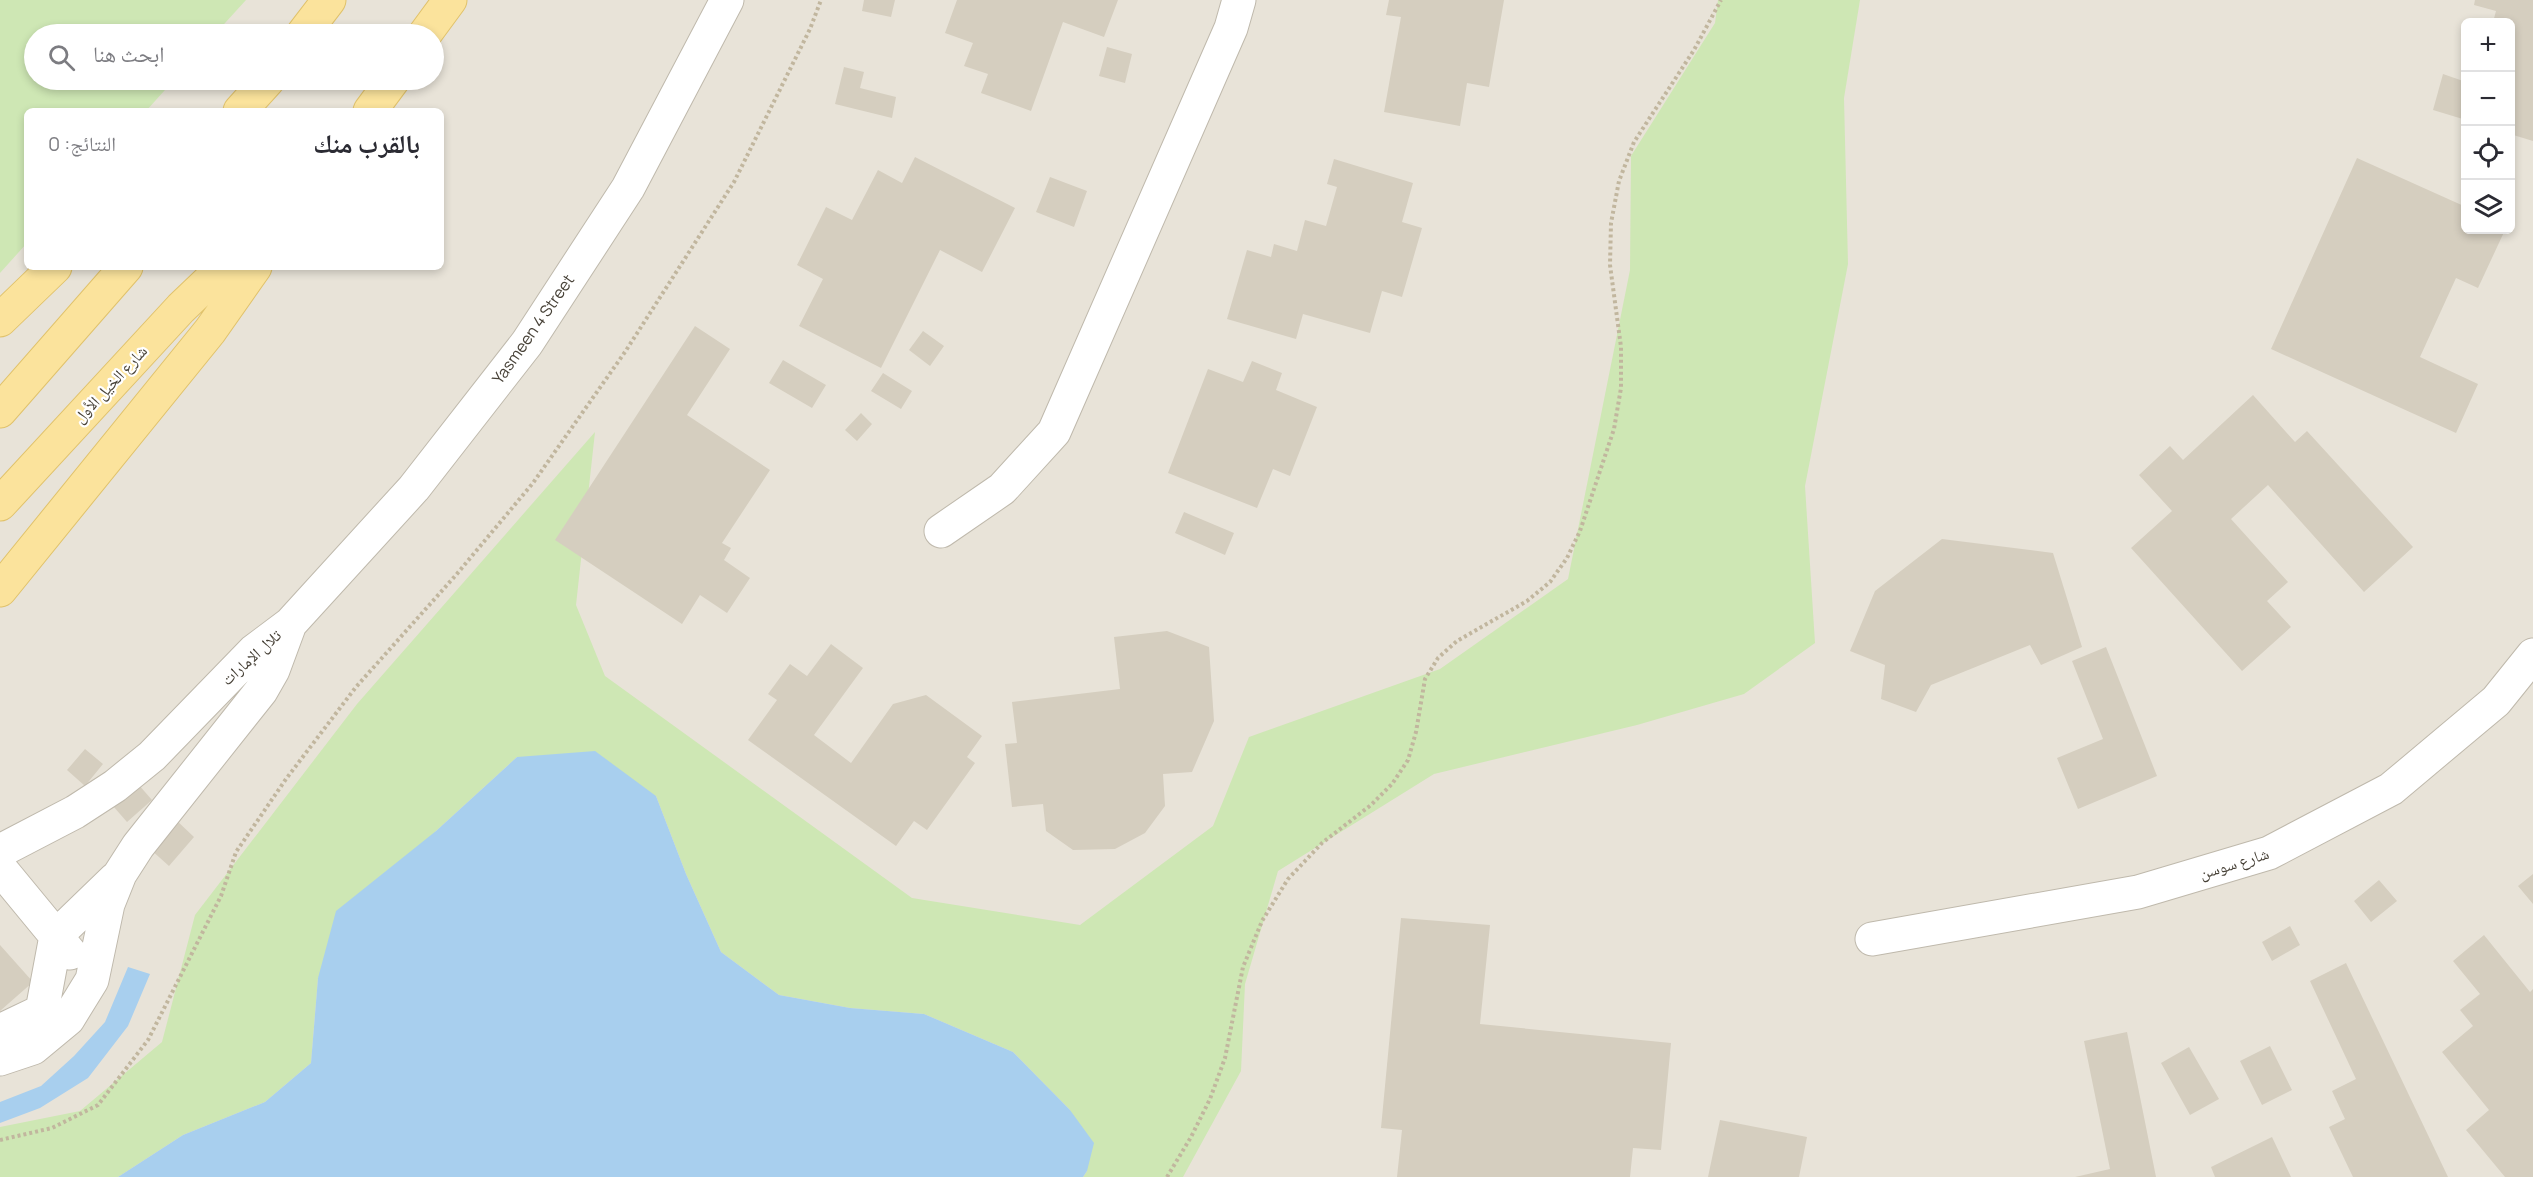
<!DOCTYPE html>
<html lang="ar">
<head>
<meta charset="utf-8">
<style>
	:root { --surface:#fff; --page:#f2f2f3; --text:#2b2b33; --muted:#7c7c81; --line:#e1e1e2 }
	body { margin:0; font-family:Manrope,"Noto Naskh Arabic",sans-serif; background:var(--page); color:var(--text); direction:rtl }
	.controls { position:absolute; right:18px; top:18px; display:grid; overflow:hidden; border-radius:9px; box-shadow:0 3px 9px #0003 }
	.controls button { width:54px; height:54px; display:grid; place-items:center; padding:0; border:0; border-bottom:2px solid var(--line); background:var(--surface); color:var(--text); font:30px sans-serif }
	.list { margin:0; padding:0; list-style:none }
	h2 { display:flex; justify-content:space-between; align-items:center; height:78px; margin:0; padding:0 24px; font-size:26px }
	h2 small { font-size:20px; font-weight:400; color:var(--muted) }
	.icon { flex:none; width:33px; height:33px; fill:none; stroke:currentColor; stroke-width:2; stroke-linecap:round; stroke-linejoin:round }
	.map { position:relative; flex:none; width:2533px; height:1177px; overflow:hidden; direction:ltr }
	.search { position:absolute; background:var(--surface); box-shadow:0 3px 9px #0003; left:24px; top:24px; width:420px; height:66px; display:flex; align-items:center; gap:15px; box-sizing:border-box; padding:0 21px; border-radius:33px; color:var(--muted); font-size:22px }
	.panel { position:absolute; background:var(--surface); box-shadow:0 3px 9px #0003; left:24px; top:108px; width:420px; height:162px; border-radius:9px; direction:rtl }
	.map>svg:first-child { display:block }
	.residential { fill:#e8e3d8; fill-rule:evenodd }
	.green { fill:#cee7b4 }
	.water { fill:#a8cfee }
	.building { fill:#d5cebf }
	.lines { fill:none; stroke-linecap:round; stroke-linejoin:round }
	.minor-casing { stroke:#bfb9ac; stroke-width:35 }
	.major-casing { stroke:#e0c26b; stroke-width:35 }
	.path { stroke:#c1b69e; stroke-width:4; stroke-dasharray:3 3; stroke-linecap:butt }
	.minor { stroke:#fff; stroke-width:33 }
	.major { stroke:#fbe39c; stroke-width:33 }
	.labels { text-anchor:middle; stroke-width:4.5; stroke-linejoin:round; paint-order:stroke }
	.street-label { font-size:16px; fill:#484238; stroke:#fff }
</style>
</head>
<body>
<div class="map">
<svg width="2533" height="1177" viewBox="0 0 2533 1177">
	<rect width="100%" height="100%" fill="#f4f1ea"/>
	<!-- residential -->
	<path class="residential" d="M 0,0 L 2533,0 L 2533,1177 L 0,1177 ZM 2466,22 L 2510,22 L 2510,230 L 2466,230 ZM 34,34 L 434,34 L 434,80 L 34,80 ZM 27,111 L 441,111 L 441,267 L 27,267 Z"/>
	<!-- green -->
	<path class="green" d="M 0,0 L 246,0 L 215,34 L 34,34 L 34,80 L 174,80 L 146,111 L 27,111 L 27,243 L 0,273 Z
		M 1718,0 L 1860,0 L 1844,98 L 1848,264 L 1805,486 L 1815,643 L 1744,694 L 1637,725 L 1434,774 L 1278,871 L 1245,984 L 1241,1071 L 1183,1177 L 1083,1177 L 1087,1171 L 1070,1110 L 1013,1052 L 924,1014 L 850,1008 L 779,995 L 721,952 L 686,874 L 656,796 L 517,757 L 436,831 L 318,978 L 311,1063 L 265,1102 L 183,1135 L 118,1177 L 0,1177 L 0,1127 L 80,1111 L 162,1042 L 195,915 L 357,704 L 595,432 L 576,605 L 605,676 L 912,898 L 1080,925 L 1213,826 L 1249,737 L 1440,669 L 1568,579 L 1630,270 L 1631,156 L 1715,23 Z"/>
	<!-- water -->
	<path class="water" d="M 595,751 L 656,796 L 686,874 L 721,952 L 779,995 L 850,1008 L 924,1014 L 1013,1052 L 1070,1110 L 1094,1143 L 1087,1171 L 1083,1177 L 118,1177 L 183,1135 L 265,1102 L 311,1063 L 318,978 L 336,911 L 436,831 L 517,757 Z
		M 128,967 L 150,974 L 128,1026 L 88,1078 L 40,1108 L 0,1123 L 0,1102 L 41,1086 L 74,1056 L 105,1022 Z"/>
	<!-- building -->
	<path class="building" d="M 864,0 L 895,0 L 891,17 L 862,11 Z
		M 957,0 L 1118,0 L 1104,37 L 1063,22 L 1031,111 L 981,93 L 988,74 L 964,66 L 973,43 L 945,33 Z
		M 1389,0 L 1504,0 L 1489,87 L 1467,83 L 1460,126 L 1384,112 L 1401,17 L 1386,15 Z
		M 2475,0 L 2533,0 L 2533,141 L 2510,134 L 2510,22 L 2493,22 L 2496,11 L 2474,5 Z
		M 1107,47 L 1132,54 L 1125,83 L 1099,76 Z
		M 844,67 L 864,72 L 860,88 L 896,97 L 892,118 L 835,104 Z
		M 2443,74 L 2466,82 L 2466,120 L 2433,110 Z
		M 915,157 L 1015,208 L 982,272 L 940,250 L 881,368 L 799,326 L 823,279 L 797,265 L 826,207 L 852,220 L 878,170 L 902,183 Z
		M 2357,158 L 2466,207 L 2466,230 L 2505,230 L 2478,288 L 2456,278 L 2420,357 L 2478,384 L 2456,433 L 2271,349 Z
		M 1334,159 L 1413,183 L 1402,222 L 1422,228 L 1402,297 L 1382,291 L 1370,333 L 1303,314 L 1296,339 L 1227,319 L 1247,250 L 1271,257 L 1274,244 L 1297,251 L 1305,220 L 1326,226 L 1337,187 L 1327,184 Z
		M 1050,177 L 1087,191 L 1074,227 L 1036,212 Z
		M 695,326 L 730,349 L 687,415 L 770,470 L 722,543 L 731,548 L 724,560 L 750,578 L 727,613 L 700,595 L 682,624 L 555,540 Z
		M 923,331 L 944,346 L 930,366 L 909,350 Z
		M 783,360 L 826,385 L 812,408 L 769,383 Z
		M 1252,361 L 1282,373 L 1276,390 L 1317,407 L 1290,476 L 1273,469 L 1257,508 L 1168,473 L 1208,369 L 1243,382 Z
		M 883,373 L 912,391 L 901,409 L 871,391 Z
		M 2253,395 L 2295,442 L 2307,431 L 2413,547 L 2364,592 L 2268,485 L 2231,519 L 2288,582 L 2267,601 L 2291,627 L 2242,671 L 2131,548 L 2172,511 L 2139,475 L 2170,446 L 2183,460 Z
		M 861,413 L 872,424 L 857,441 L 845,430 Z
		M 1184,512 L 1234,533 L 1225,555 L 1175,533 Z
		M 1942,539 L 2053,553 L 2082,647 L 2041,665 L 2030,645 L 1931,685 L 1916,712 L 1881,699 L 1885,665 L 1850,651 L 1875,591 Z
		M 1167,631 L 1209,647 L 1214,721 L 1192,772 L 1163,774 L 1165,806 L 1145,833 L 1115,849 L 1073,850 L 1046,831 L 1043,804 L 1012,807 L 1005,744 L 1017,743 L 1012,702 L 1120,689 L 1114,637 Z
		M 831,644 L 863,668 L 814,735 L 851,763 L 893,704 L 926,695 L 982,736 L 967,757 L 975,763 L 927,830 L 914,821 L 896,846 L 748,740 L 777,700 L 768,694 L 790,664 L 807,676 Z
		M 2106,647 L 2157,776 L 2078,809 L 2057,758 L 2103,739 L 2072,661 Z
		M 85,749 L 103,764 L 85,786 L 67,770 Z
		M 138,784 L 152,800 L 127,822 L 113,806 Z
		M 175,819 L 194,837 L 169,866 L 150,849 Z
		M 2533,874 L 2533,904 L 2518,886 Z
		M 2379,880 L 2397,901 L 2371,922 L 2354,901 Z
		M 1401,918 L 1490,925 L 1480,1024 L 1671,1043 L 1661,1150 L 1633,1148 L 1630,1177 L 1397,1177 L 1402,1130 L 1381,1128 Z
		M 2290,926 L 2300,945 L 2272,961 L 2262,942 Z
		M 2484,935 L 2530,992 L 2533,989 L 2533,1177 L 2505,1177 L 2466,1130 L 2489,1110 L 2442,1052 L 2473,1026 L 2460,1010 L 2480,994 L 2453,961 Z
		M 0,945 L 33,982 L 0,1011 Z
		M 2346,963 L 2448,1177 L 2353,1177 L 2329,1127 L 2345,1119 L 2332,1091 L 2356,1079 L 2310,981 Z
		M 2127,1032 L 2156,1177 L 2075,1177 L 2110,1169 L 2084,1041 Z
		M 2270,1046 L 2292,1090 L 2262,1105 L 2240,1061 Z
		M 2189,1047 L 2219,1099 L 2190,1115 L 2161,1063 Z
		M 1720,1120 L 1807,1137 L 1799,1177 L 1708,1177 Z
		M 2272,1137 L 2291,1177 L 2215,1177 L 2211,1167 Z"/>
	<g class="lines">
		<defs>
			<path id="minor" d="M 941,531 L 1002,489 L 1054,432 L 1231,28 L 1239,0
				M 0,851 L 75,812 L 115,786 L 152,756 L 254,651 L 290,624 L 414,488 L 527,343 L 628,188 L 727,0
				M 0,868 L 70,953
				M 1872,939 L 2138,892 L 2269,853 L 2391,789 L 2496,701 L 2533,655
				M 0,1031 L 42,1011 L 56,936 L 115,879
				M 0,1059 L 33,1048 L 68,1019 L 92,980 L 108,904 L 120,874 L 138,846 L 261,691 L 273,670 L 290,624"/>
			<path id="major" d="M 303,34 L 329,0
				M 425,34 L 450,0
				M 240,111 L 268,80
				M 370,111 L 393,80
				M 0,320 L 55,267
				M 0,411 L 126,267
				M 0,504 L 181,308 L 224,267
				M 0,590 L 210,331 L 255,267"/>
		</defs>
		<!-- minor casing -->
		<use href="#minor" class="minor-casing"/>
		<!-- major casing -->
		<use href="#major" class="major-casing"/>
		<!-- path -->
		<path class="path" d="M 0,1140 L 52,1128 L 98,1105 L 148,1040 L 221,896 L 236,852 L 286,779 L 356,687 L 456,575 L 533,483 L 625,352 L 734,182 L 810,29 L 821,0
			M 1167,1177 L 1191,1137 L 1210,1099 L 1225,1058 L 1243,967 L 1262,921 L 1288,879 L 1322,843 L 1371,805 L 1392,784 L 1408,760 L 1416,732 L 1425,679 L 1438,658 L 1457,641 L 1527,601 L 1550,582 L 1567,558 L 1580,531 L 1614,429 L 1621,388 L 1621,347 L 1610,265 L 1611,223 L 1619,181 L 1634,142 L 1694,50 L 1721,0"/>
		<!-- minor -->
		<use href="#minor" class="minor"/>
		<!-- major -->
		<use href="#major" class="major"/>
	</g>
	<g class="labels">
		<!-- street labels -->
		<g class="street-label">
			<text transform="translate(533 329) rotate(-55)" y="6">Yasmeen 4 Street</text>
			<text transform="translate(110 384) rotate(-47)" y="6">شارع الخيل الأول</text>
			<text transform="translate(251 657) rotate(-42)" y="6">تلال الإمارات</text>
			<text transform="translate(2234 863) rotate(-17)" y="6">شارع سوسن</text>
		</g>
	</g>
</svg>
<div class="controls">
<button>+</button>
<button>−</button>
<button><svg class="icon" aria-label="locate" viewBox="0 0 24 24"><circle cx="12" cy="12" r="6"/><path d="M12 2v4M12 18v4M2 12h4M18 12h4"/></svg></button>
<button><svg class="icon" aria-label="layers" viewBox="0 0 24 24"><path d="M12 4l9 5-9 5-9-5zM3 14l9 5 9-5"/></svg></button>
</div>
<div class="search"><svg class="icon" aria-label="search" viewBox="0 0 24 24"><circle cx="10" cy="10" r="6"/><path d="M15 15l6 6"/></svg>ابحث هنا</div>
<section class="panel">
<h2>بالقرب منك<small>النتائج: 0</small></h2>
<ul class="list">
</ul>
</section>
</div>
</body>
</html>
